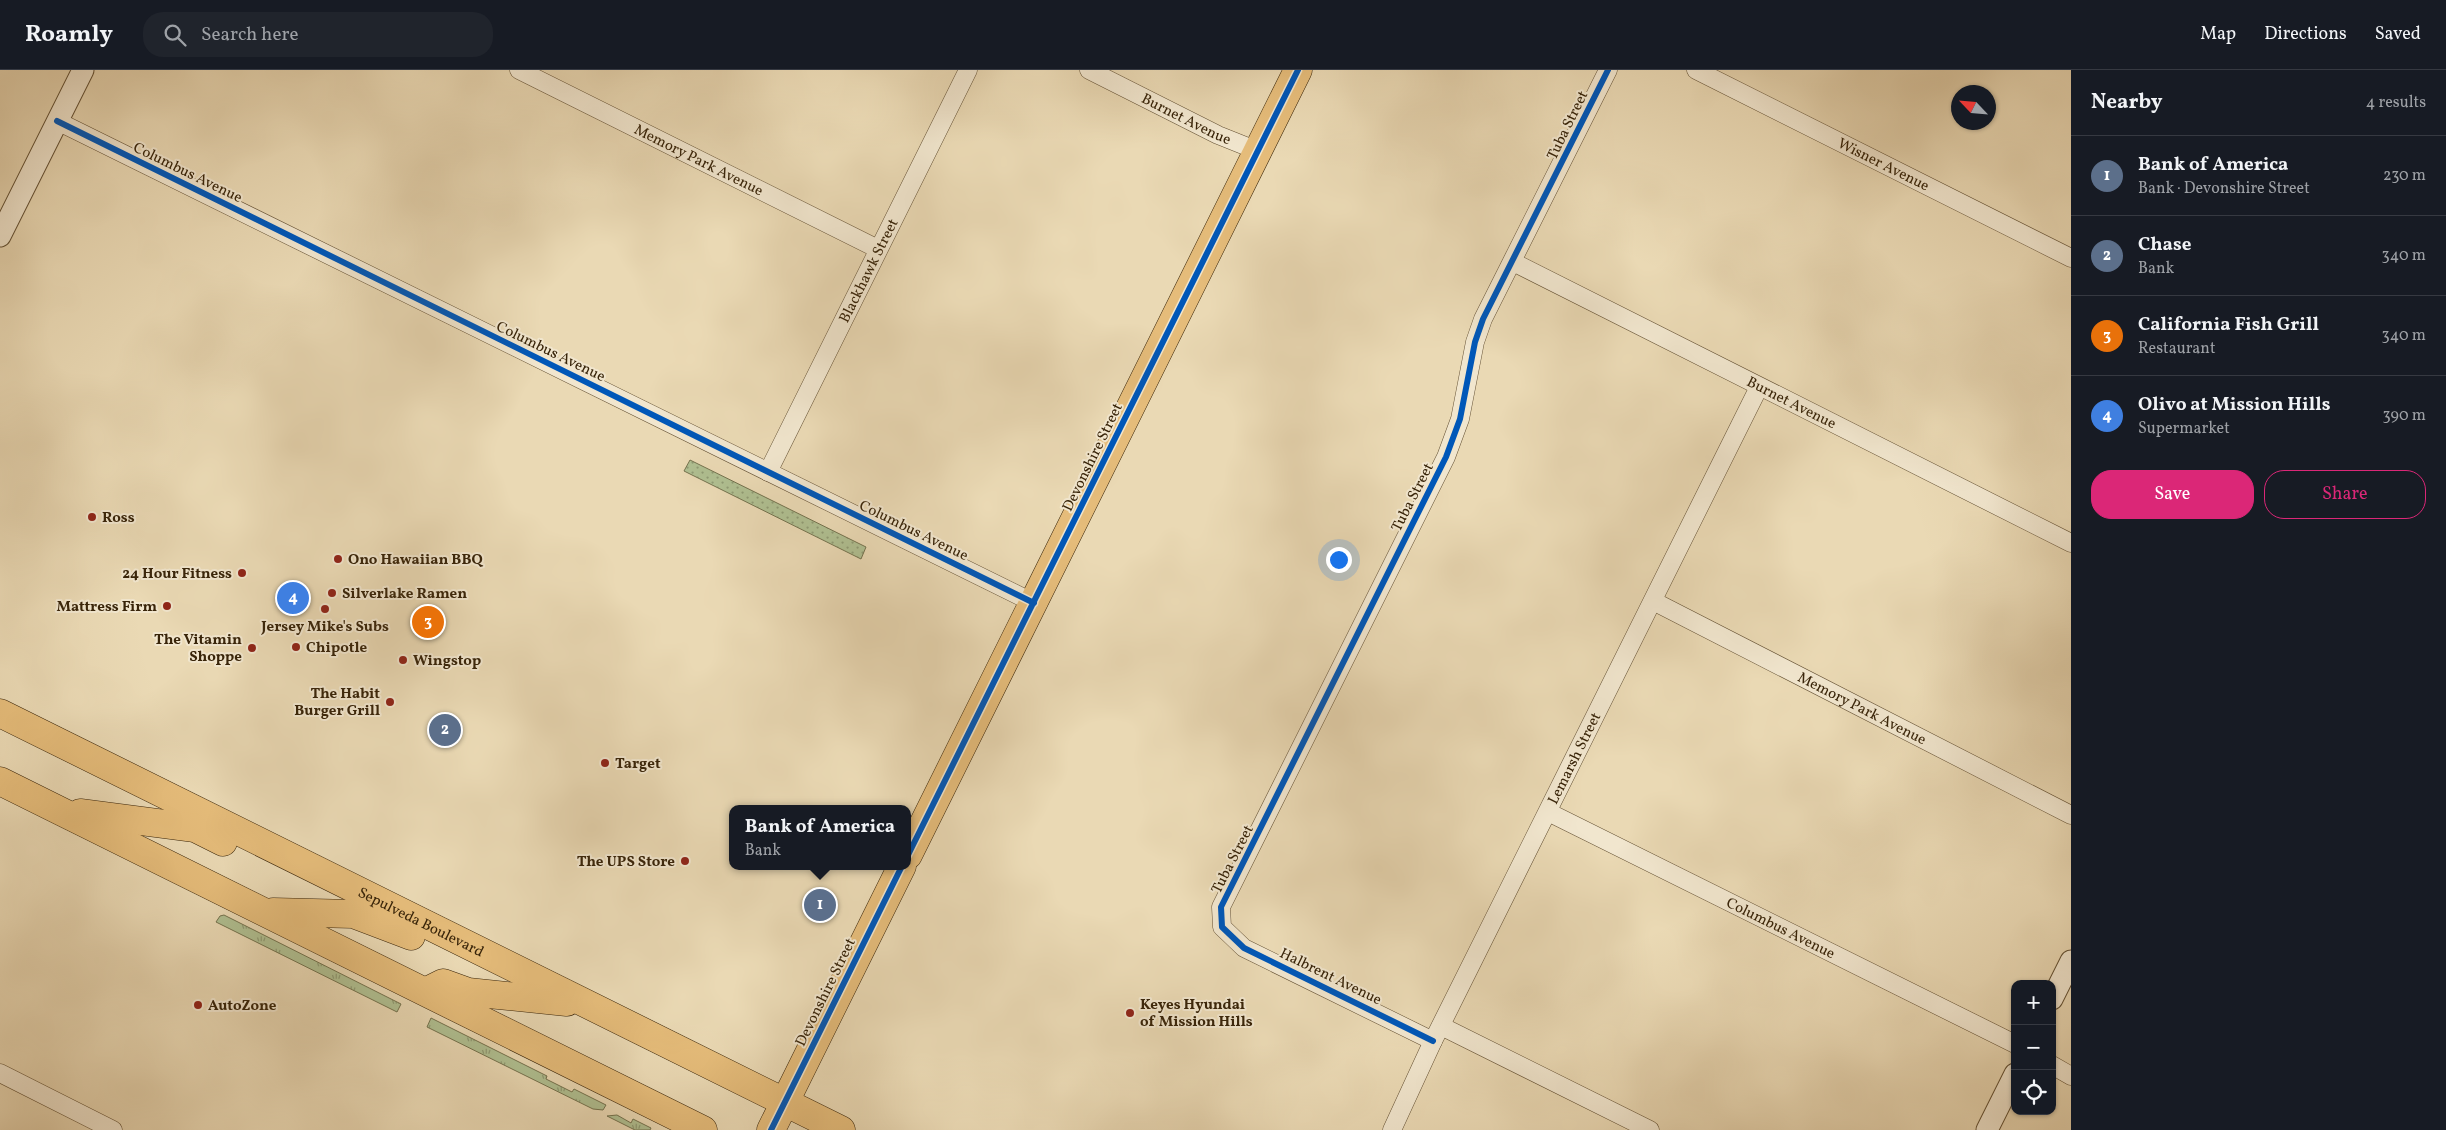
<!DOCTYPE html>
<html lang="en">
<head>
<meta charset="utf-8">
<style>
	:root { --surface:#171b24; --page:#20242c; --text:#f1f3f6; --muted:#9ea1a6; --line:#363941; --accent:#db2777 }
	body { margin:0; font-family:Vollkorn,serif; background:var(--page); color:var(--text) }
	.controls { position:absolute; right:15px; bottom:15px; display:grid; overflow:hidden; border-radius:10px; box-shadow:0 1px 4px #0004 }
	.controls button { width:45px; height:45px; display:grid; place-items:center; padding:0; border:0; border-bottom:1px solid var(--line); background:var(--surface); color:var(--text); font:25px sans-serif }
	.compass { position:absolute; left:1951px; top:15px; width:45px; height:45px; border-radius:50%; background:var(--surface); box-shadow:0 1px 4px #0004; rotate:296deg }
	.you { position:absolute; left:1338px; top:489px; width:18px; height:18px; margin:-12px; border:4px solid #fff; border-radius:50%; background:#1a73e8; box-shadow:0 0 0 8px #1a73e833 }
	.badge { display:grid; place-items:center; width:32px; height:32px; border-radius:50%; background:var(--accent); color:#fff; font-size:16px; font-weight:700 }
	.pin { position:absolute; translate:-50% -50%; border:2px solid #fff; box-shadow:0 1px 5px #0006 }
	.popup { position:absolute; left:729px; top:735px; width:182px; height:65px; box-sizing:border-box; display:grid; place-content:center; border-radius:10px; background:var(--surface); filter:drop-shadow(0 1px 4px #0005); font-size:16px; white-space:nowrap; color:var(--muted) }
	.popup b { font-size:19px; color:var(--text) }
	.popup::after { content:''; position:absolute; left:50%; top:100%; margin-left:-10px; border:10px solid transparent; border-top-color:var(--surface) }
	.list { margin:0; padding:0; list-style:none }
	h2 { display:flex; justify-content:space-between; align-items:center; height:65px; margin:0; padding:0 20px; font-size:21px }
	h2 small { font-size:16px; font-weight:400; color:var(--muted) }
	.list li { display:grid; grid-template-columns:32px 1fr auto; gap:15px; align-items:center; box-sizing:border-box; height:80px; padding:0 20px; border-top:1px solid var(--line) }
	.list b { display:block; font-size:19px; white-space:nowrap }
	.list p { margin:0; font-size:16px; white-space:nowrap; color:var(--muted) }
	.list em { font-size:16px; font-style:normal; color:var(--muted) }
	.actions { display:flex; gap:10px; padding:15px 20px }
	.actions a { flex:1; padding:11px 0; border:1px solid var(--accent); border-radius:20px; text-align:center; font-size:18px; color:var(--accent) }
	.actions .main { background:var(--accent); color:#fff }
	.icon { flex:none; width:28px; height:28px; fill:none; stroke:currentColor; stroke-width:2; stroke-linecap:round; stroke-linejoin:round }
	.map { position:relative; flex:none; width:2071px; height:1060px; overflow:hidden }
	header { display:flex; align-items:center; gap:30px; box-sizing:border-box; height:70px; padding:0 25px; background:var(--surface); border-bottom:1px solid var(--line) }
	header strong { font-size:24px }
	nav { display:flex; gap:28px; margin-inline-start:auto; font-size:18px }
	.search { width:350px; height:45px; background:var(--page); display:flex; align-items:center; gap:12px; box-sizing:border-box; padding:0 18px; border-radius:20px; color:var(--muted); font-size:19px }
	main { display:flex }
	aside { flex:1; background:var(--surface) }
	.map>svg:first-child { display:block }
	.grass { fill:url(#grass-tufts); stroke:#74724e }
	.garden { fill:url(#garden-dots); stroke:#74724e }
	.lines { fill:none; stroke-linecap:round; stroke-linejoin:round }
	.minor-casing { stroke:#645134; stroke-width:19 }
	.tertiary-casing { stroke:#645134; stroke-width:23 }
	.primary-casing { stroke:#382409; stroke-width:29 }
	.minor { stroke:#f1e6ce; stroke-width:18 }
	.tertiary { stroke:#f1e6ce; stroke-width:21 }
	.primary { stroke:#e5bc7a; stroke-width:28 }
	.cycleway-casing { stroke:#f1e6ce; stroke-width:9 }
	.cycleway { stroke:#0057b8; stroke-width:6 }
	.poi-dot { fill:#8f2418; stroke:#f1e6ce; stroke-width:2 }
	.labels { text-anchor:middle; stroke-width:4; stroke-linejoin:round; paint-order:stroke }
	.street-label { font-size:15px; fill:#382409; stroke:#f1e6ce }
	.poi-label { font-size:15px; font-weight:bold; fill:#382409; stroke:#f1e6ce; text-anchor:start }
</style>
</head>
<body>
<header>
<strong>Roamly</strong>
<div class="search"><svg class="icon" aria-label="search" viewBox="0 0 24 24"><circle cx="10" cy="10" r="6"/><path d="M15 15l6 6"/></svg>Search here</div>
<nav><a>Map</a><a>Directions</a><a>Saved</a></nav>
</header>
<main>
<div class="map">
<svg width="2071" height="1060" viewBox="0 0 2071 1060">
	<defs>
		<pattern id="grass-tufts" width="24" height="20" patternUnits="userSpaceOnUse" patternTransform="scale(1.25)"><rect width="24" height="20" fill="#b0c092"/><path d="M3 7l-1-3M5 7V3M7 7l1-3M15 17l-1-3M17 17v-4M19 17l1-3" fill="none" stroke="#909c75"/></pattern>
		<pattern id="garden-dots" width="8" height="8" patternUnits="userSpaceOnUse" patternTransform="scale(1.25)"><rect width="8" height="8" fill="#b0c092"/><path d="M2 2h.1M6 6h.1" fill="none" stroke="#909c75" stroke-width="1.8" stroke-linecap="round"/></pattern>
	</defs>
	<rect width="100%" height="100%" fill="#ead9b4"/>
	<filter id="stains"><feTurbulence type="fractalNoise" baseFrequency=".004" numOctaves="4"/><feColorMatrix values="0 0 0 0 .2 0 0 0 0 .09 0 0 0 0 .02 0 0 0 .5 -.17"/></filter>
	<radialGradient id="worn" r=".72"><stop offset=".6" stop-color="#630" stop-opacity="0"/><stop offset="1" stop-color="#630" stop-opacity=".3"/></radialGradient>
	<!-- grass -->
	<path class="grass" d="M 224,845 L 401,934 L 397,942 L 216,852 L 220,846 Z
		M 431,948 L 547,1006 L 546,1009 L 572,1022 L 574,1019 L 606,1035 L 603,1040 L 593,1039 L 427,957 Z
		M 617,1045 L 631,1053 L 633,1049 L 651,1058 L 650,1060 L 635,1060 L 607,1046 Z"/>
	<!-- garden -->
	<path class="garden" d="M 690,390 L 866,477 L 861,489 L 684,401 Z"/>
	<g class="lines">
		<defs>
			<g id="minor">
				<path id="s1" d="M 519,0 L 878,179"/>
				<path id="s2" d="M 1089,0 L 1218,65 L 1258,81"/>
				<path id="s3" d="M 1696,0 L 2071,188"/>
				<path d="M 57,51 L 1034,533"/>
				<path id="s4" d="M 1513,192 L 2071,473"/>
				<path id="s5" d="M 768,402 L 968,0"/>
				<path id="s6" d="M 1653,531 L 2071,745"/>
				<path id="s7" d="M 1548,742 L 2015,974"/>
				<path d="M 1441,956 L 1650,1060"/>
				<path d="M 1433,971 L 1244,878 L 1222,857 L 1221,837 L 1446,387 L 1460,349 L 1475,272 L 1483,249 L 1608,0"/>
				<path d="M 2052,995 L 2071,1006"/>
				<path d="M 0,1003 L 113,1060"/>
				<path id="s8" d="M 1392,1060 L 1433,971 L 1759,317"/>
			</g>
			<path id="tertiary" d="M 0,166 L 83,0
				M 2052,929 L 2071,891
				M 1987,1060 L 2015,1004"/>
			<g id="primary">
				<path id="s9" d="M 0,643 L 841,1060"/>
				<path d="M 0,711 L 703,1060"/>
				<path d="M 80,743 L 195,758 L 223,772"/>
				<path d="M 908,785 L 1298,0"/>
				<path d="M 273,842 L 353,844 L 411,866"/>
				<path d="M 431,919 L 443,913 L 468,922 L 567,932"/>
				<path d="M 771,1060 L 902,796"/>
			</g>
		</defs>
		<!-- minor casing -->
		<use href="#minor" class="minor-casing"/>
		<!-- tertiary casing -->
		<use href="#tertiary" class="tertiary-casing"/>
		<!-- primary casing -->
		<use href="#primary" class="primary-casing"/>
		<!-- minor -->
		<use href="#minor" class="minor"/>
		<!-- tertiary -->
		<use href="#tertiary" class="tertiary"/>
		<!-- primary -->
		<use href="#primary" class="primary"/>
		<defs>
			<path id="cycleway" d="M 57,51 L 1034,533
				M 908,785 L 1298,0
				M 1433,971 L 1244,878 L 1222,857 L 1221,837 L 1446,387 L 1460,349 L 1475,272 L 1483,249 L 1608,0
				M 771,1060 L 902,796"/>
		</defs>
		<!-- cycleway casing -->
		<use href="#cycleway" class="cycleway-casing"/>
		<!-- cycleway -->
		<use href="#cycleway" class="cycleway"/>
	</g>
	<!-- markers -->
	<g class="poi-dot">
		<circle cx="92" cy="447" r="5"/>
		<circle cx="338" cy="489" r="5"/>
		<circle cx="242" cy="503" r="5"/>
		<circle cx="332" cy="523" r="5"/>
		<circle cx="167" cy="536" r="5"/>
		<circle cx="325" cy="539" r="5"/>
		<circle cx="296" cy="577" r="5"/>
		<circle cx="252" cy="578" r="5"/>
		<circle cx="403" cy="590" r="5"/>
		<circle cx="390" cy="632" r="5"/>
		<circle cx="605" cy="693" r="5"/>
		<circle cx="685" cy="791" r="5"/>
		<circle cx="198" cy="935" r="5"/>
		<circle cx="1130" cy="943" r="5"/>
	</g>
	<g class="labels">
		<!-- street labels -->
		<g class="street-label">
			<text dy="5" stroke="none"><textPath href="#s2" startOffset="109">Burnet Avenue</textPath></text>
			<text transform="translate(1567 55) rotate(-64)" y="5">Tuba Street</text>
			<text dy="5" stroke="none"><textPath href="#s1" startOffset="201">Memory Park Avenue</textPath></text>
			<text dy="5" stroke="none"><textPath href="#s3" startOffset="210">Wisner Avenue</textPath></text>
			<text transform="translate(188 102) rotate(26)" y="5">Columbus Avenue</text>
			<text dy="5" stroke="none"><textPath href="#s5" startOffset="225">Blackhawk Street</textPath></text>
			<text transform="translate(551 281) rotate(26)" y="5">Columbus Avenue</text>
			<text dy="5" stroke="none"><textPath href="#s4" startOffset="312">Burnet Avenue</textPath></text>
			<text transform="translate(1092 387) rotate(-64)" y="5">Devonshire Street</text>
			<text transform="translate(1412 427) rotate(-63)" y="5">Tuba Street</text>
			<text transform="translate(914 460) rotate(26)" y="5">Columbus Avenue</text>
			<text dy="5" stroke="none"><textPath href="#s6" startOffset="235">Memory Park Avenue</textPath></text>
			<text dy="5" stroke="none"><textPath href="#s8" startOffset="414">Lemarsh Street</textPath></text>
			<text transform="translate(1232 789) rotate(-63)" y="5">Tuba Street</text>
			<text dy="5" stroke="none"><textPath href="#s9" startOffset="470">Sepulveda Boulevard</textPath></text>
			<text dy="5" stroke="none"><textPath href="#s7" startOffset="260">Columbus Avenue</textPath></text>
			<text transform="translate(1331 906) rotate(26)" y="5">Halbrent Avenue</text>
			<text transform="translate(825 922) rotate(-64)" y="5">Devonshire Street</text>
		</g>
		<!-- poi labels -->
		<g class="poi-label">
			<text x="102" y="452">Ross</text>
			<text x="348" y="494">Ono Hawaiian BBQ</text>
			<text x="232" y="508" text-anchor="end">24 Hour Fitness</text>
			<text x="342" y="528">Silverlake Ramen</text>
			<text x="157" y="541" text-anchor="end">Mattress Firm</text>
			<text x="325" y="561" text-anchor="middle">Jersey Mike's Subs</text>
			<text x="242" y="574" text-anchor="end">The Vitamin<tspan x="242" dy="17">Shoppe</tspan></text>
			<text x="306" y="582">Chipotle</text>
			<text x="413" y="595">Wingstop</text>
			<text x="380" y="628" text-anchor="end">The Habit<tspan x="380" dy="17">Burger Grill</tspan></text>
			<text x="615" y="698">Target</text>
			<text x="675" y="796" text-anchor="end">The UPS Store</text>
			<text x="1140" y="939">Keyes Hyundai<tspan x="1140" dy="17">of Mission Hills</tspan></text>
			<text x="208" y="940">AutoZone</text>
		</g>
	</g>
	<rect width="100%" height="100%" filter="url(#stains)"/>
	<rect width="100%" height="100%" fill="url(#worn)"/>
</svg>
<div class="controls">
<button>+</button>
<button>−</button>
<button><svg class="icon" aria-label="locate" viewBox="0 0 24 24"><circle cx="12" cy="12" r="6"/><path d="M12 2v4M12 18v4M2 12h4M18 12h4"/></svg></button>
</div>
<svg class="compass" viewBox="-18 -18 36 36"><path d="M0-13l5 13h-10z" fill="#e53935"/><path d="M0 13l5-13h-10z" fill="#9ea1a6"/></svg>
<div class="you"></div>
<div class="pin badge" style="left:820px;top:835px;background:#5c6f8a">1</div>
<div class="popup"><b>Bank of America</b>Bank</div>
<div class="pin badge" style="left:445px;top:660px;background:#5c6f8a">2</div>
<div class="pin badge" style="left:428px;top:552px;background:#e8710a">3</div>
<div class="pin badge" style="left:293px;top:528px;background:#3f7fe0">4</div>
</div>
<aside>
<h2>Nearby<small>4 results</small></h2>
<ul class="list">
<li><span class="badge" style="background:#5c6f8a">1</span><div><b>Bank of America</b><p>Bank · Devonshire Street</p></div><em>230 m</em></li>
<li><span class="badge" style="background:#5c6f8a">2</span><div><b>Chase</b><p>Bank</p></div><em>340 m</em></li>
<li><span class="badge" style="background:#e8710a">3</span><div><b>California Fish Grill</b><p>Restaurant</p></div><em>340 m</em></li>
<li><span class="badge" style="background:#3f7fe0">4</span><div><b>Olivo at Mission Hills</b><p>Supermarket</p></div><em>390 m</em></li>
</ul>
<div class="actions"><a class="main">Save</a><a>Share</a></div>
</aside>
</main>
</body>
</html>
